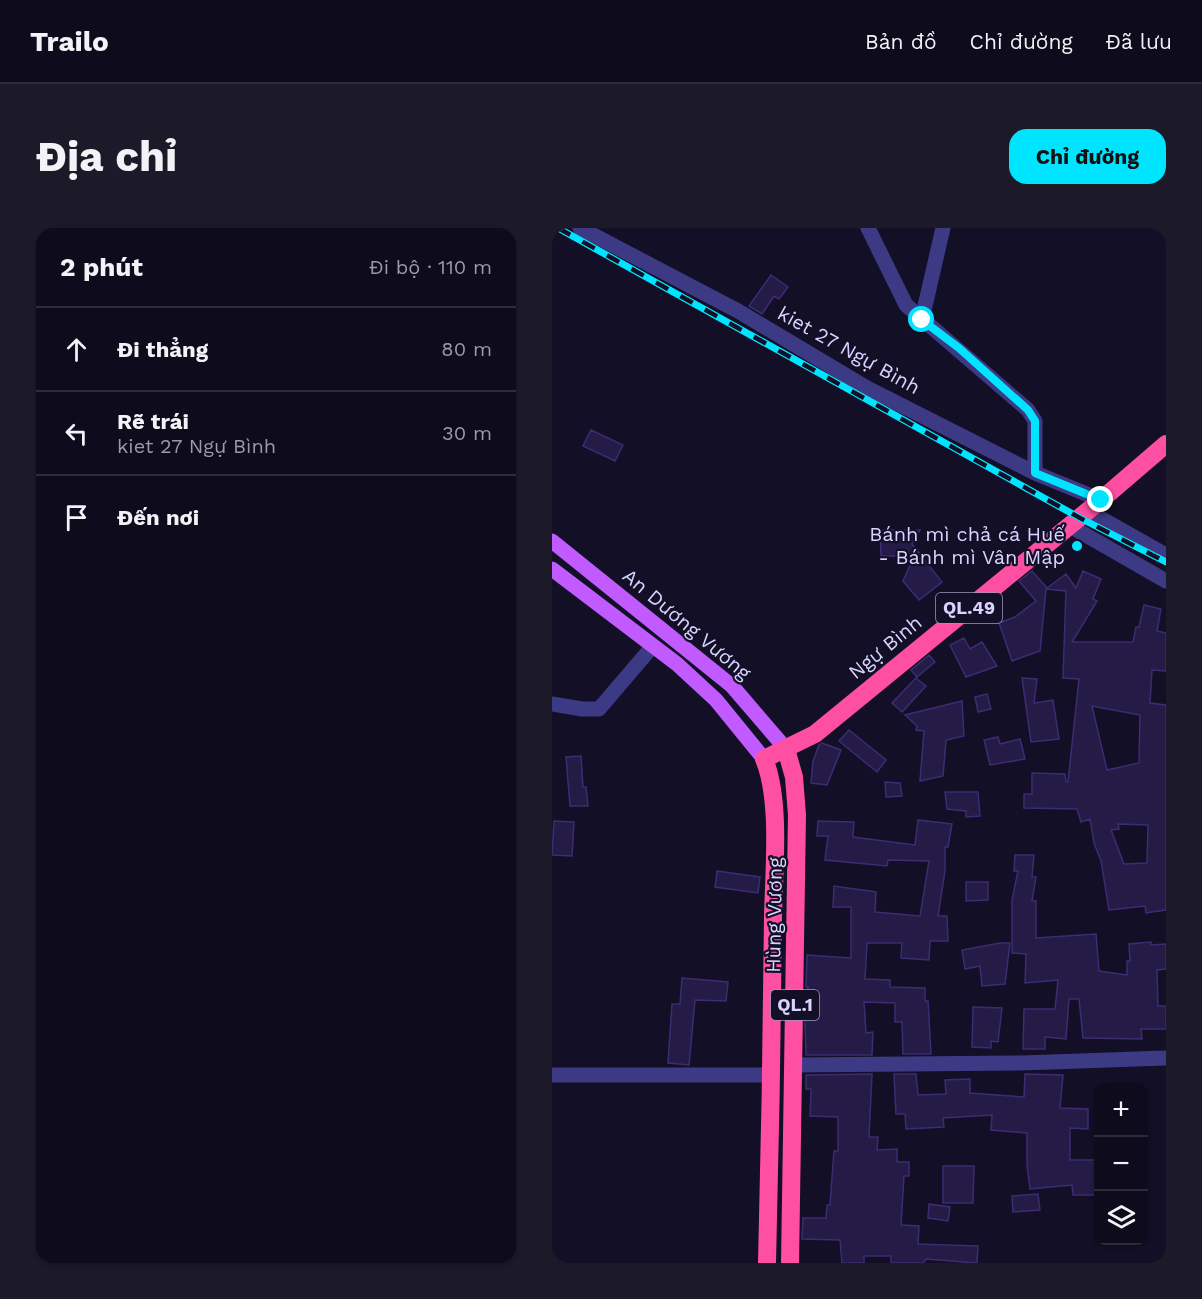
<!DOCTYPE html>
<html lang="vi">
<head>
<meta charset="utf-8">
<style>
	:root { --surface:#0e0b1c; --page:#1c1929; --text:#f1f3f6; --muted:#9b9ba3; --line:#2e2b3b; --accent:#00e5ff }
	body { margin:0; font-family:"Work Sans",sans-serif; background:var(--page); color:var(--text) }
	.controls { position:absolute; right:18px; bottom:18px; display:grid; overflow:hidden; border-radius:12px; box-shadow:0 2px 4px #0004 }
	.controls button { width:54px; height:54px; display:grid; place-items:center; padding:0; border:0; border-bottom:2px solid var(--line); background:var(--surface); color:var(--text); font:30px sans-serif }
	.stop { position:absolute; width:18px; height:18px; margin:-14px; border:4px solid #00e5ff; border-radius:50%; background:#fff }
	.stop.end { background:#00e5ff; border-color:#fff; box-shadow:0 2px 6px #0008 }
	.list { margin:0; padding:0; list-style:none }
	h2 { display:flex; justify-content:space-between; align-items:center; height:78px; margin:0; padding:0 24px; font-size:26px }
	h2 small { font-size:20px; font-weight:400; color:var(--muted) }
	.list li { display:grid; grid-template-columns:39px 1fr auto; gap:18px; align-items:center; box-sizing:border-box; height:84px; padding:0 24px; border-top:2px solid var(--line) }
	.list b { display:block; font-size:22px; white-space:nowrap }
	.list p { margin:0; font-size:20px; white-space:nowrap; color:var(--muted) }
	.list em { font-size:20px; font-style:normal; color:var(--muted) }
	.icon { flex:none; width:33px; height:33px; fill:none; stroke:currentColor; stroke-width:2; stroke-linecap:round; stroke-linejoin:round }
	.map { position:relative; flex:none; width:614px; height:1035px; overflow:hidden; border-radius:18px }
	header { display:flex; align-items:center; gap:36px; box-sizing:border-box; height:84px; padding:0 30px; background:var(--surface); border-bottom:2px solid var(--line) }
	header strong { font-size:28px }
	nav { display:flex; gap:33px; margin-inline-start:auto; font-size:21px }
	.intro { display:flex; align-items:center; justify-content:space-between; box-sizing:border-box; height:144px; padding:0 36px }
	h1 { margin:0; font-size:42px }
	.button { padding:15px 27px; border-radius:18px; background:var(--accent); color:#111; font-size:21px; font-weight:700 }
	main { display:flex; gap:36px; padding:0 36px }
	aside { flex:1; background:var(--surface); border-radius:18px; box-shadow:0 2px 4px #0004 }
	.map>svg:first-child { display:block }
	.building { fill:#241b47; stroke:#3b2d73; stroke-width:1.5; fill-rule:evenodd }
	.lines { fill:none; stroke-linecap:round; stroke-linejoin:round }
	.minor { stroke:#3d3a85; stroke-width:15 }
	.major { stroke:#c25bff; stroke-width:15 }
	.highway { stroke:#ff4fa3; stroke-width:18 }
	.rail-casing { stroke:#00e5ff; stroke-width:7 }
	.rail { stroke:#130f26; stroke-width:4.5; stroke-dasharray:14; stroke-linecap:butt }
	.route { stroke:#00e5ff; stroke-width:8 }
	.poi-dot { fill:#00e5ff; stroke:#130f26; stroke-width:2 }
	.labels { text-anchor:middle; stroke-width:4.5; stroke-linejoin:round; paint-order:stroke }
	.shield { fill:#130f26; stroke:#9e99be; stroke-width:1.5 }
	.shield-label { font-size:18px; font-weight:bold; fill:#d9d4ff }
	.street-label { font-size:20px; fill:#d9d4ff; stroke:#130f26 }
	.poi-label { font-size:20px; fill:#d9d4ff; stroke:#130f26; text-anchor:end }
</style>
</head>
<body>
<header>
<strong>Trailo</strong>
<nav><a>Bản đồ</a><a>Chỉ đường</a><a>Đã lưu</a></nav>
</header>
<div class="intro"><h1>Địa chỉ</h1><a class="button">Chỉ đường</a></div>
<main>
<aside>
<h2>2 phút<small>Đi bộ · 110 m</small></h2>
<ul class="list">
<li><svg class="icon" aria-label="ahead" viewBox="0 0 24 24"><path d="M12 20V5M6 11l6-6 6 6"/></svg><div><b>Đi thẳng</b></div><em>80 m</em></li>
<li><svg class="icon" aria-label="left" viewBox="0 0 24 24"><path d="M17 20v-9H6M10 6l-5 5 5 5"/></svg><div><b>Rẽ trái</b><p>kiet 27 Ngự Bình</p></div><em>30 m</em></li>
<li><svg class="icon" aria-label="arrive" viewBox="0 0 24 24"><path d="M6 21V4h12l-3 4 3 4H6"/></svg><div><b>Đến nơi</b></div></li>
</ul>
</aside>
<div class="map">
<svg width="614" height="1035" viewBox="0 0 614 1035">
	<rect width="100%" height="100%" fill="#130f26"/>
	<!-- building -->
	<path class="building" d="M 219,47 L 236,59 L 227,71 L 222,68 L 210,86 L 197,78 Z
		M 39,202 L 71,217 L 63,233 L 31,218 Z
		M 328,302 L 368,302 L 360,316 L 390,354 L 367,372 L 351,353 L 362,328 L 329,328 Z
		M 480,343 L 495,360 L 514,346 L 524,360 L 531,343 L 549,351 L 541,371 L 545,373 L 520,414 L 581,414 L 584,399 L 587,399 L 592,377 L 609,381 L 605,403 L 614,405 L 614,443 L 600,442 L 598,475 L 614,477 L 614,682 L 594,685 L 593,678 L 557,682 L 549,633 L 542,615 L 538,591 L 529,594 L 525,581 L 472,580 L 472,566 L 480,566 L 480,545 L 513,546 L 514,554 L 516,554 L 527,451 L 511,450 L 514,363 L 494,361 L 488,423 L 460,433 L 447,395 L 463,389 L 484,373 L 467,353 ZM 540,478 L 588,487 L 587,535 L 555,542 ZM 566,596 L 596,597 L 595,635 L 572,636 L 559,602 L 567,601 Z
		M 412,410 L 418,421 L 430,414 L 445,438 L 414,449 L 398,417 Z
		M 377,427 L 383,434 L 365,449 L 359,442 Z
		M 364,450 L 374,458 L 350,484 L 340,475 Z
		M 470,450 L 485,451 L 482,475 L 501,472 L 507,511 L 479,514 Z
		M 435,466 L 439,481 L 426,484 L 423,469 Z
		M 410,473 L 412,508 L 394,512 L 391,548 L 368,553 L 372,503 L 364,502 L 365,498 L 353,487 Z
		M 297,502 L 334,532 L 325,544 L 287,513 Z
		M 446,509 L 448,516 L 468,511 L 473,531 L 438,537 L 432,512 Z
		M 270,515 L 289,522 L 275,557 L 259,555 L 261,533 L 267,517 Z
		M 29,528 L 31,559 L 34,559 L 36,578 L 18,578 L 14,529 Z
		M 333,554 L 348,555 L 350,568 L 334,569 Z
		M 393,564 L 426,564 L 428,588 L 414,589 L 414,583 L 395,581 Z
		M 366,592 L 400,596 L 396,619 L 393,619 L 393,643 L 386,688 L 395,688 L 396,713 L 378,713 L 377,732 L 349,730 L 350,715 L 315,715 L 313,751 L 338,752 L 338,759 L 373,760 L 373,773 L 376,773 L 379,826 L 351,826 L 350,794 L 343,794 L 343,775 L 312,774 L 314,805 L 321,804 L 320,827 L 254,827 L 253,792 L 257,792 L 256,759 L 254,759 L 255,727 L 299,730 L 299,679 L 281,679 L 282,658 L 324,664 L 323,684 L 368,688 L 377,633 L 336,632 L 335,638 L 273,632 L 276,608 L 265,608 L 266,593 L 302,594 L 301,609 L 363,617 Z
		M 2,593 L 22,594 L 20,628 L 0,627 Z
		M 463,627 L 482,627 L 480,649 L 484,649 L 480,673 L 484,673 L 484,710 L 544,706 L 547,743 L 575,747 L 575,733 L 578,733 L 577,716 L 599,714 L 599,717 L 614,716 L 614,741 L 605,742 L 606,778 L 614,778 L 614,801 L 589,801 L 590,811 L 531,810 L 527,771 L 517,771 L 514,811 L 493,809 L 493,821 L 471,821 L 472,781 L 503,781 L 506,752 L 473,755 L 474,726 L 460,725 L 460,672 L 466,643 L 462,643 Z
		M 165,643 L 208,649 L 206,665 L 163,659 Z
		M 414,654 L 436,654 L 436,672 L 414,673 Z
		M 448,715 L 458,715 L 453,756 L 430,758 L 428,738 L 413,741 L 410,722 Z
		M 130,750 L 176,754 L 174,773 L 143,772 L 137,837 L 116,835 L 120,776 L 128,776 Z
		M 421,779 L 450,780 L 446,814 L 439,813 L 439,820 L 420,819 Z
		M 320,846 L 317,909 L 326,909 L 325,922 L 345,921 L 345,934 L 357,934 L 357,948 L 352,948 L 349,997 L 367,998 L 366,1016 L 426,1018 L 425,1035 L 374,1031 L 371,1035 L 339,1035 L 339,1028 L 312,1028 L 312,1035 L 290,1035 L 288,1012 L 250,1011 L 251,990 L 274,990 L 275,977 L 278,977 L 282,923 L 286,923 L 286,889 L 258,888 L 259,861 L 254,861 L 254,847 Z
		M 342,846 L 364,846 L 366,867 L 394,866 L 393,852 L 418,851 L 418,865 L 472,869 L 473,846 L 511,847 L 508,880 L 536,881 L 536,901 L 518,900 L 518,932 L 543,932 L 543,967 L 521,967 L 520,957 L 478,961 L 475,937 L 475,905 L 439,902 L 440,887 L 391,890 L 392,899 L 354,901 L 353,886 L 344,886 Z
		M 391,938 L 422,938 L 421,975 L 391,975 Z
		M 486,966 L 488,982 L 461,984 L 460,968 Z
		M 377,976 L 398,979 L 396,993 L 376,990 Z"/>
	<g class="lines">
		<!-- minor -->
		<path class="minor" d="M 28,0 L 186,83 L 315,160 L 483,245 L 549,272
			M 316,0 L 354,77 L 476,182 L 483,193 L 483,245
			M 370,91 L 391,0
			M 536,283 L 614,327
			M 518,298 L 614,353
			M 0,476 L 30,481 L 47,481 L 100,419
			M 242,837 L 470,835 L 614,830
			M 0,847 L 220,847"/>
		<!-- major -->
		<path class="major" d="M 0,313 L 180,458 L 234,521
			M 0,341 L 125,436 L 164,472 L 212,531"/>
		<!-- highway -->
		<path class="highway" d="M 234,521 L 242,549 L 245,587 L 238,1035
			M 215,1035 C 218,920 220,804 221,689 C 222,643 229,571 212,531 L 263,506 L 549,272 L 614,216"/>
		<defs>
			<path id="rail" d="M 6,0 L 528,290 L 614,334"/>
		</defs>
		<!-- rail casing -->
		<use href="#rail" class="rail-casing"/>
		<!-- rail -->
		<use href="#rail" class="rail"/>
	</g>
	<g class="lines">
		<!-- route -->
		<path class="route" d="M 370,92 L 407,120 L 476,182 L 483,193 L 483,245 L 549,272"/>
	</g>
	<!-- markers -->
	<circle class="poi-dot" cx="525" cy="318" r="6"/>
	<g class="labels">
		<!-- shield labels -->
		<g class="shield">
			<rect x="384" y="365" width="66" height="30" rx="4.5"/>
			<rect x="219" y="762" width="48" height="30" rx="4.5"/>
		</g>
		<g class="shield-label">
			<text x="417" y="386">QL.49</text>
			<text x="243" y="783">QL.1</text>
		</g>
		<!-- street labels -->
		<g class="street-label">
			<text transform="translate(297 122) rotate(29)" y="7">kiet 27 Ngự Bình</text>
			<text transform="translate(135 396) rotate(40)" y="7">An Dương Vương</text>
			<text transform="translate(333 419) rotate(-39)" y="7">Ngự Bình</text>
			<text transform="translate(222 687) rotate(-89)" y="7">Hùng Vương</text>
		</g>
		<!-- poi labels -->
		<g class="poi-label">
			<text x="513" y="313">Bánh mì chả cá Huế<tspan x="513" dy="23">- Bánh mì Vân Mập</tspan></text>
		</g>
	</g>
</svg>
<div class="controls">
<button>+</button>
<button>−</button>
<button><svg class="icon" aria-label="layers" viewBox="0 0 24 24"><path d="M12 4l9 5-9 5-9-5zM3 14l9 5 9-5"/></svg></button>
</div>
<div class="stop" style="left:370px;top:92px"></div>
<div class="stop end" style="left:549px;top:272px"></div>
</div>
</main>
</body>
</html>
